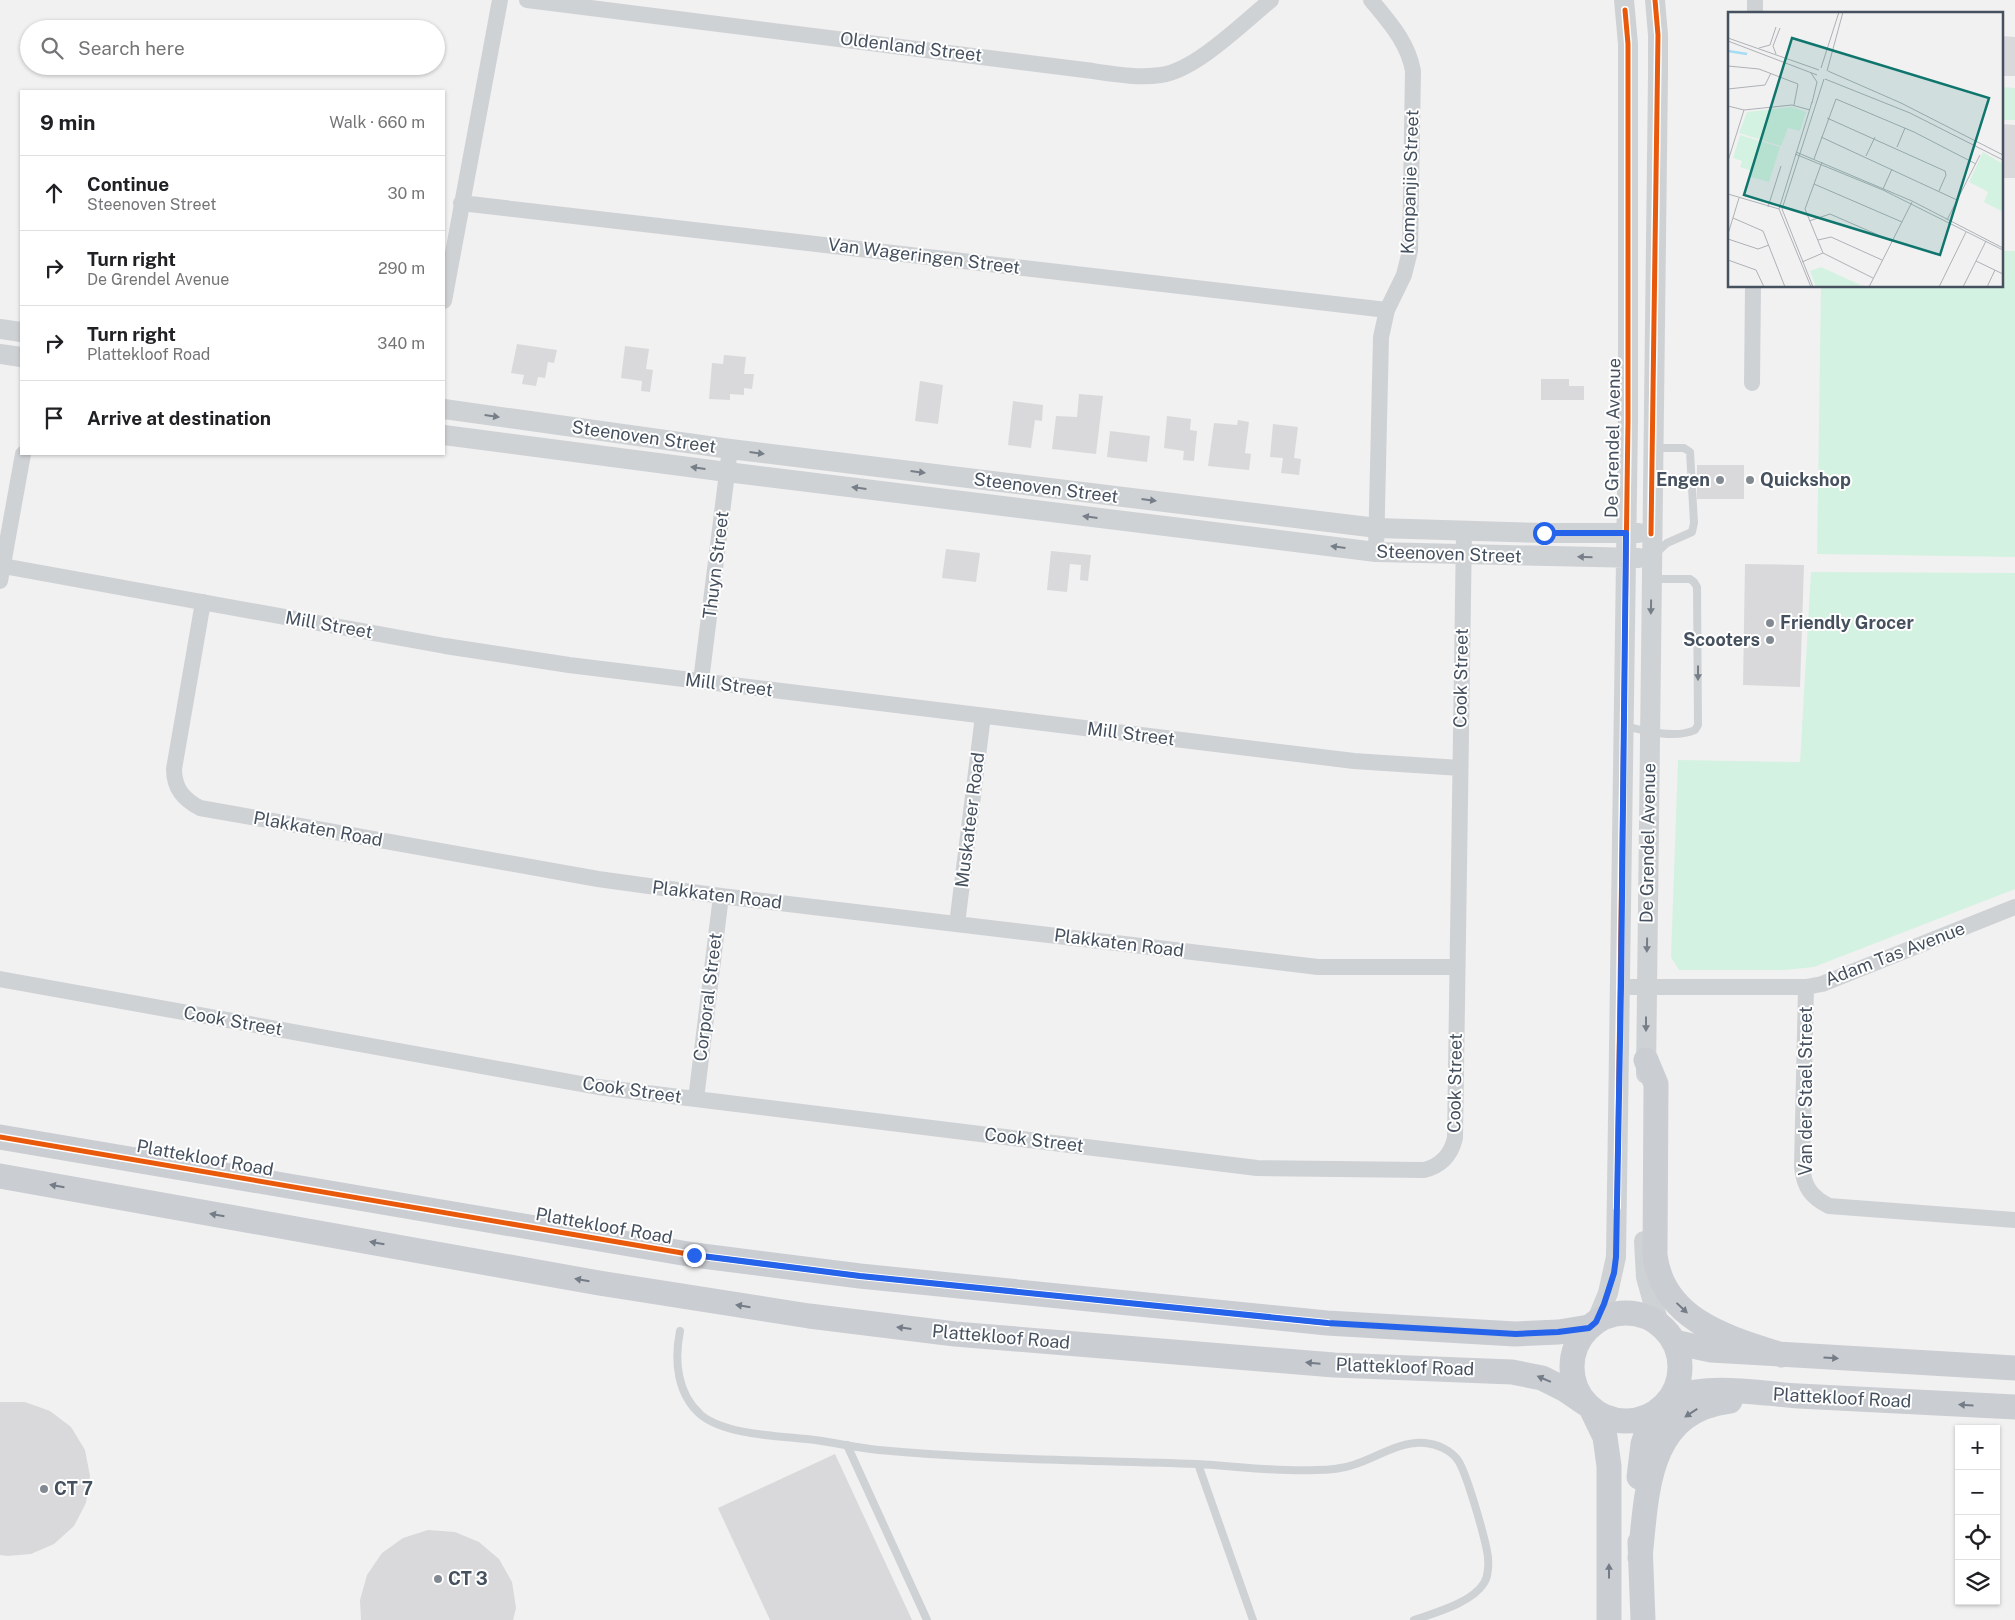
<!DOCTYPE html>
<html lang="en">
<head>
<meta charset="utf-8">
<style>
	:root { --surface:#fff; --page:#f2f2f2; --text:#202124; --muted:#757577; --line:#e0e0e0 }
	body { margin:0; font-family:"Public Sans",sans-serif; background:var(--page); color:var(--text) }
	.controls { position:absolute; right:15px; bottom:15px; display:grid; overflow:hidden; border-radius:0px; box-shadow:0 1px 4px #0004 }
	.controls button { width:45px; height:45px; display:grid; place-items:center; padding:0; border:0; border-bottom:1px solid var(--line); background:var(--surface); color:var(--text); font:25px sans-serif }
	.stop { position:absolute; width:15px; height:15px; margin:-11px; border:4px solid #2563eb; border-radius:50%; background:#fff }
	.stop.end { background:#2563eb; border-color:#fff; box-shadow:0 1px 5px #0008 }
	.list { margin:0; padding:0; list-style:none }
	h2 { display:flex; justify-content:space-between; align-items:center; height:65px; margin:0; padding:0 20px; font-size:21px }
	h2 small { font-size:16px; font-weight:400; color:var(--muted) }
	.list li { display:grid; grid-template-columns:32px 1fr auto; gap:15px; align-items:center; box-sizing:border-box; height:75px; padding:0 20px; border-top:1px solid var(--line) }
	.list b { display:block; font-size:19px; white-space:nowrap }
	.list p { margin:0; font-size:16px; white-space:nowrap; color:var(--muted) }
	.list em { font-size:16px; font-style:normal; color:var(--muted) }
	.icon { flex:none; width:28px; height:28px; fill:none; stroke:currentColor; stroke-width:2; stroke-linecap:round; stroke-linejoin:round }
	.map { position:relative; flex:none; width:2015px; height:1620px; overflow:hidden }
	.search { position:absolute; background:var(--surface); box-shadow:0 1px 4px #0004; left:20px; top:20px; width:425px; height:55px; display:flex; align-items:center; gap:12px; box-sizing:border-box; padding:0 18px; border-radius:28px; color:var(--muted); font-size:19px }
	.panel { position:absolute; background:var(--surface); box-shadow:0 1px 4px #0004; left:20px; top:90px; width:425px; height:365px; border-radius:0px }
	.map>svg:first-child { display:block }
	.green { fill:#d4f2e2 }
	.building { fill:#d9d9db }
	.lines { fill:none; stroke-linecap:round; stroke-linejoin:round }
	.service { stroke:#cfd2d5; stroke-width:8 }
	.minor { stroke:#cfd2d5; stroke-width:16 }
	.tertiary { stroke:#cfd2d5; stroke-width:20 }
	.primary { stroke:#cacdd2; stroke-width:25 }
	.cycleway-casing { stroke:#fff; stroke-width:8 }
	.cycleway { stroke:#e8590c; stroke-width:5 }
	.oneway { fill:#767e88 }
	.oneway2 { fill:#747c87 }
	.route { stroke:#2563eb; stroke-width:6 }
	.poi-dot { fill:#828992; stroke:#fff; stroke-width:2 }
	.labels { text-anchor:middle; stroke-width:4; stroke-linejoin:round; paint-order:stroke }
	.street-label { font-size:18px; fill:#46515f; stroke:#fff }
	.poi-label { font-size:18px; font-weight:bold; fill:#46515f; stroke:#fff; text-anchor:start }
	.inset-river { fill:none; stroke:#a6dcf3; stroke-width:2.5 }
	.inset-road { fill:none; stroke:#adb1b7; stroke-width:1 }
	.view { fill:#0f766e; fill-opacity:0.15; stroke:#0f766e; stroke-width:2.5 }
	.inset-edge { fill:none; stroke:#46515f; stroke-width:2.5 }
</style>
</head>
<body>
<div class="map">
<svg width="2015" height="1620" viewBox="0 0 2015 1620">
	<rect width="100%" height="100%" fill="#f2f1f1"/>
	<!-- green -->
	<path class="green" d="M 2001,87 L 2015,88 L 2015,120 L 2001,120 Z
		M 2001,197 L 2004,197 L 2004,251 L 2015,251 L 2015,557 L 1817,554 L 1821,286 L 2001,286 Z
		M 1811,572 L 2015,573 L 2015,889 L 1814,967 L 1785,970 L 1679,970 L 1671,957 L 1678,760 L 1800,762 Z"/>
	<!-- building -->
	<path class="building" d="M 2001,36 L 2015,37 L 2015,76 L 2001,76 Z
		M 2001,124 L 2015,125 L 2015,178 L 2001,178 Z
		M 517,344 L 557,350 L 554,363 L 548,362 L 545,378 L 538,377 L 536,386 L 522,384 L 524,375 L 511,373 Z
		M 625,346 L 649,349 L 646,369 L 653,370 L 650,392 L 641,391 L 642,381 L 621,378 Z
		M 724,355 L 746,357 L 744,374 L 754,374 L 752,389 L 744,388 L 744,395 L 730,394 L 730,400 L 709,399 L 712,363 L 723,364 Z
		M 1541,379 L 1569,379 L 1569,386 L 1584,386 L 1584,400 L 1541,400 Z
		M 920,381 L 943,385 L 938,424 L 915,421 Z
		M 1079,394 L 1103,396 L 1096,454 L 1052,449 L 1056,416 L 1077,417 Z
		M 1013,401 L 1043,405 L 1042,421 L 1035,420 L 1031,448 L 1008,445 Z
		M 1167,416 L 1191,419 L 1190,430 L 1197,431 L 1194,461 L 1183,460 L 1184,451 L 1164,448 Z
		M 1238,420 L 1249,422 L 1245,453 L 1251,454 L 1249,470 L 1208,466 L 1214,423 L 1237,425 Z
		M 1273,424 L 1298,427 L 1294,458 L 1301,459 L 1299,475 L 1281,473 L 1283,458 L 1270,457 Z
		M 1110,431 L 1150,436 L 1147,462 L 1107,457 Z
		M 1697,465 L 1744,465 L 1744,499 L 1697,499 Z
		M 946,549 L 980,553 L 976,582 L 942,578 Z
		M 1051,551 L 1091,555 L 1088,581 L 1080,580 L 1081,565 L 1070,564 L 1067,592 L 1047,590 Z
		M 1745,564 L 1804,565 L 1800,687 L 1743,685 Z
		M 0,1402 L 25,1402 L 50,1411 L 71,1427 L 85,1450 L 90,1476 L 86,1503 L 74,1526 L 54,1544 L 31,1554 L 7,1556 L 0,1555 Z
		M 835,1454 L 912,1620 L 770,1620 L 718,1508 Z
		M 428,1530 L 455,1532 L 479,1542 L 499,1559 L 512,1582 L 516,1608 L 513,1620 L 361,1620 L 360,1600 L 367,1575 L 382,1553 L 403,1538 Z"/>
	<g class="lines">
		<!-- service -->
		<path class="service" d="M 1654,448 L 1684,448 L 1690,452 L 1694,523 L 1692,532 L 1667,543 L 1656,553
			M 1625,726 C 1644,731 1676,739 1695,730 L 1698,725 L 1697,587 L 1694,582 L 1690,579 L 1653,579
			M 680,1331 C 674,1361 677,1394 701,1415 C 727,1436 783,1436 815,1440 C 837,1443 858,1448 879,1450 C 985,1460 1091,1460 1197,1464 C 1237,1466 1276,1472 1316,1470 C 1328,1470 1341,1469 1353,1465 C 1376,1458 1399,1441 1425,1443 C 1437,1444 1450,1450 1457,1459 C 1466,1470 1484,1535 1487,1551 C 1489,1560 1489,1575 1484,1583 C 1472,1603 1434,1613 1414,1620
			M 847,1445 L 927,1620
			M 1198,1464 L 1253,1620"/>
		<!-- minor -->
		<path class="minor" d="M 527,0 L 1077,69 C 1104,72 1134,79 1161,75 C 1196,70 1243,23 1271,0
			M 1371,0 C 1389,22 1408,42 1413,71 L 1410,251 L 1404,275 L 1387,310 L 1381,337 L 1376,552
			M 1755,14 L 1755,0
			M 461,203 L 1387,310
			M 444,301 L 500,0
			M 1752,383 L 1753,286
			M 3,566 L 445,646 L 569,665 L 1354,761 L 1460,768
			M 0,581 L 23,454
			M 203,602 L 174,769 C 174,788 183,799 200,808 L 598,879 L 721,896 L 1318,967 L 1457,967
			M 701,681 L 730,449
			M 957,924 L 983,716
			M 0,979 L 598,1087 L 1257,1168 L 1424,1170 C 1441,1166 1451,1155 1455,1138 L 1464,531
			M 1621,987 L 1806,987 L 1822,984 L 2015,907
			M 1806,987 L 1802,1167 C 1804,1187 1811,1197 1829,1206 L 2015,1220
			M 696,1099 L 721,896"/>
		<!-- tertiary -->
		<path class="tertiary" d="M 0,329 L 21,332
			M 0,354 L 21,357
			M 444,409 L 730,449 L 1377,528 L 1544,533 L 1639,533
			M 444,435 L 727,472 L 1376,552 L 1639,558
			M 1646,1074 L 1658,74 L 1658,35 L 1655,0
			M 1644,1241 L 1646,1277 L 1659,1324
			M 1596,1322 L 1608,1293 L 1616,1257 L 1628,421 L 1628,44 L 1624,0"/>
		<!-- primary -->
		<path class="primary" d="M 1646,1060 L 1656,1084 L 1655,1255 C 1663,1321 1729,1338 1782,1355
			M 0,1137 L 694,1255 L 860,1276 L 1327,1323 L 1515,1334 L 1559,1332 L 1589,1327
			M 0,1176 L 599,1283 L 809,1316 L 955,1334 L 1334,1365 L 1512,1372 L 1542,1378 L 1564,1389 L 1586,1404
			M1572 1367a54 54 0 1 1 108 0a54 54 0 1 1-108 0Z
			M 1674,1342 L 1711,1350 L 2015,1368
			M 1671,1397 C 1714,1384 1755,1393 1799,1396 C 1871,1399 1943,1403 2015,1407
			M 1592,1410 L 1605,1437 L 1609,1466 L 1609,1620
			M 1639,1477 L 1643,1444 L 1653,1414
			M 1640,1542 L 1643,1620
			M 1640,1558 C 1647,1493 1646,1411 1730,1401"/>
		<defs>
			<path id="cycleway" d="M 1651,534 L 1658,35 L 1655,0
				M 0,1137 L 694,1255 L 860,1276 L 1327,1323
				M 1617,1207 L 1628,421 L 1628,44 L 1625,10"/>
		</defs>
		<!-- cycleway casing -->
		<use href="#cycleway" class="cycleway-casing"/>
		<!-- cycleway -->
		<use href="#cycleway" class="cycleway"/>
	</g>
	<!-- one-way arrows -->
	<defs><path id="oneway-solid" d="M-6-.8H1V-3.2L6.5 0L1 3.2V.8H-6Z" transform="scale(1.25)"/></defs>
	<g class="oneway">
		<use href="#oneway-solid" transform="translate(492 416) rotate(8)"/>
		<use href="#oneway-solid" transform="translate(757 453) rotate(7)"/>
		<use href="#oneway-solid" transform="translate(698 468) rotate(-172)"/>
		<use href="#oneway-solid" transform="translate(918 472) rotate(7)"/>
		<use href="#oneway-solid" transform="translate(859 488) rotate(-173)"/>
		<use href="#oneway-solid" transform="translate(1149 500) rotate(7)"/>
		<use href="#oneway-solid" transform="translate(1090 517) rotate(-173)"/>
		<use href="#oneway-solid" transform="translate(1338 547) rotate(-173)"/>
		<use href="#oneway-solid" transform="translate(1585 557) rotate(-179)"/>
		<use href="#oneway-solid" transform="translate(1651 607) rotate(91)"/>
		<use href="#oneway-solid" transform="translate(1698 673) rotate(90)"/>
		<use href="#oneway-solid" transform="translate(1647 945) rotate(91)"/>
		<use href="#oneway-solid" transform="translate(1646 1024) rotate(90)"/>
	</g>
	<g class="oneway2">
		<use href="#oneway-solid" transform="translate(57 1186) rotate(-170)"/>
		<use href="#oneway-solid" transform="translate(217 1215) rotate(-170)"/>
		<use href="#oneway-solid" transform="translate(377 1243) rotate(-170)"/>
		<use href="#oneway-solid" transform="translate(582 1280) rotate(-170)"/>
		<use href="#oneway-solid" transform="translate(743 1306) rotate(-171)"/>
		<use href="#oneway-solid" transform="translate(1682 1308) rotate(43)"/>
		<use href="#oneway-solid" transform="translate(904 1328) rotate(-173)"/>
		<use href="#oneway-solid" transform="translate(1831 1358) rotate(3)"/>
		<use href="#oneway-solid" transform="translate(1313 1363) rotate(-175)"/>
		<use href="#oneway-solid" transform="translate(1544 1379) rotate(-157)"/>
		<use href="#oneway-solid" transform="translate(1966 1405) rotate(-177)"/>
		<use href="#oneway-solid" transform="translate(1691 1413) rotate(147)"/>
		<use href="#oneway-solid" transform="translate(1609 1571) rotate(-90)"/>
	</g>
	<g class="lines">
		<!-- route -->
		<path class="route" d="M 694,1255 L 860,1276 L 1328,1323 L 1516,1334 L 1558,1332 L 1589,1328 L 1596,1322 L 1604,1304 L 1614,1273 L 1616,1257 L 1621,987 L 1626,533 L 1544,533"/>
	</g>
	<!-- markers -->
	<g class="poi-dot">
		<circle cx="1720" cy="480" r="5"/>
		<circle cx="1750" cy="480" r="5"/>
		<circle cx="1770" cy="623" r="5"/>
		<circle cx="1770" cy="640" r="5"/>
		<circle cx="44" cy="1489" r="5"/>
		<circle cx="438" cy="1579" r="5"/>
	</g>
	<g class="labels">
		<!-- street labels -->
		<g class="street-label">
			<text transform="translate(911 47) rotate(7)" y="6">Oldenland Street</text>
			<text transform="translate(1410 182) rotate(-88)" y="6">Kompanjie Street</text>
			<text transform="translate(924 256) rotate(7)" y="6">Van Wageringen Street</text>
			<text transform="translate(644 437) rotate(8)" y="6">Steenoven Street</text>
			<text transform="translate(1613 438) rotate(-89)" y="6">De Grendel Avenue</text>
			<text transform="translate(1046 488) rotate(7)" y="6">Steenoven Street</text>
			<text transform="translate(1449 554) rotate(2)" y="6">Steenoven Street</text>
			<text transform="translate(716 565) rotate(-83)" y="6">Thuyn Street</text>
			<text transform="translate(329 625) rotate(10)" y="6">Mill Street</text>
			<text transform="translate(1461 678) rotate(-89)" y="6">Cook Street</text>
			<text transform="translate(729 685) rotate(7)" y="6">Mill Street</text>
			<text transform="translate(1131 734) rotate(7)" y="6">Mill Street</text>
			<text transform="translate(970 820) rotate(-83)" y="6">Muskateer Road</text>
			<text transform="translate(318 829) rotate(10)" y="6">Plakkaten Road</text>
			<text transform="translate(1648 843) rotate(-89)" y="6">De Grendel Avenue</text>
			<text transform="translate(717 895) rotate(7)" y="6">Plakkaten Road</text>
			<text transform="translate(1119 943) rotate(7)" y="6">Plakkaten Road</text>
			<text transform="translate(1895 954) rotate(-21)" y="6">Adam Tas Avenue</text>
			<text transform="translate(708 997) rotate(-83)" y="6">Corporal Street</text>
			<text transform="translate(233 1021) rotate(10)" y="6">Cook Street</text>
			<text transform="translate(1455 1083) rotate(-89)" y="6">Cook Street</text>
			<text transform="translate(632 1090) rotate(8)" y="6">Cook Street</text>
			<text transform="translate(1806 1091) rotate(-90)" y="6">Van der Stael Street</text>
			<text transform="translate(1034 1140) rotate(7)" y="6">Cook Street</text>
			<text transform="translate(205 1158) rotate(10)" y="6">Plattekloof Road</text>
			<text transform="translate(604 1226) rotate(10)" y="6">Plattekloof Road</text>
			<text transform="translate(1001 1337) rotate(5)" y="6">Plattekloof Road</text>
			<text transform="translate(1405 1367) rotate(2)" y="6">Plattekloof Road</text>
			<text transform="translate(1842 1398) rotate(3)" y="6">Plattekloof Road</text>
		</g>
		<!-- poi labels -->
		<g class="poi-label">
			<text x="1710" y="486" text-anchor="end">Engen</text>
			<text x="1760" y="486">Quickshop</text>
			<text x="1780" y="629">Friendly Grocer</text>
			<text x="1760" y="646" text-anchor="end">Scooters</text>
			<text x="54" y="1495">CT 7</text>
			<text x="448" y="1585">CT 3</text>
		</g>
	</g>
	<!-- overview -->
	<g transform="translate(1728 12)">
		<rect width="275" height="275" fill="#f2f1f1"/>
		<path d="M 64,95 L 78,100 L 72,119 L 60,116 L 53,134 L 11,121 L 19,100 ZM 12,123 L 52,135 L 41,170 L 23,165 L 24,159 L 12,155 L 14,149 L 5,146 ZM 255,140 L 275,152 L 275,200 L 256,190 L 260,180 L 241,170 ZM 93,255 L 137,275 L 88,275 L 82,259 Z" fill="#d4f2e2"/>
		<path class="inset-river" d="M 0,39 L 19,42"/>
		<path class="inset-road" d="M 0,26 L 91,58M 0,29 L 89,63M 31,36 L 42,33 L 48,15M 48,42 L 45,34 L 52,16M 0,54 L 31,57 L 70,72 L 66,93M 93,56 L 111,0M 99,59 L 115,0M 100,59 L 173,91 L 275,143M 83,61 L 89,70 L 84,91M 97,67 L 182,101 L 275,148M 0,77 L 37,73 L 43,61M 0,94 L 16,98 L 64,93 L 82,98M 99,106 L 217,159 L 218,163 L 211,179M 93,125 L 229,188M 169,135 L 177,116M 68,140 L 184,189 L 275,236M 67,142 L 155,178 L 275,238M 138,144 L 147,125M 86,147 L 108,87 L 186,120 L 248,152M 0,149 L 16,98M 94,150 L 77,197 L 95,241M 86,172 L 174,210M 155,177 L 164,157M 0,182 L 51,197M 40,195 L 53,154M 5,206 L 35,219 L 57,275M 219,208 L 252,143M 81,209 L 102,202 L 164,229M 0,222 L 11,186M 0,227 L 30,237 L 41,233M 90,228 L 103,225 L 154,248M 0,248 L 28,258 L 36,275M 248,249 L 275,262M 74,250 L 95,241 L 145,266M 83,275 L 51,197 L 84,90M 85,275 L 54,197 L 96,67M 141,275 L 184,190M 211,275 L 238,220M 235,275 L 258,229M 259,275 L 267,258"/>
		<path class="view" d="M 64,26 L 261,86 L 212,243 L 16,183 Z"/>
		<rect width="275" height="275" class="inset-edge"/>
	</g>
</svg>
<div class="controls">
<button>+</button>
<button>−</button>
<button><svg class="icon" aria-label="locate" viewBox="0 0 24 24"><circle cx="12" cy="12" r="6"/><path d="M12 2v4M12 18v4M2 12h4M18 12h4"/></svg></button>
<button><svg class="icon" aria-label="layers" viewBox="0 0 24 24"><path d="M12 4l9 5-9 5-9-5zM3 14l9 5 9-5"/></svg></button>
</div>
<div class="stop" style="left:1544px;top:533px"></div>
<div class="stop end" style="left:694px;top:1255px"></div>
<div class="search"><svg class="icon" aria-label="search" viewBox="0 0 24 24"><circle cx="10" cy="10" r="6"/><path d="M15 15l6 6"/></svg>Search here</div>
<section class="panel">
<h2>9 min<small>Walk · 660 m</small></h2>
<ul class="list">
<li><svg class="icon" aria-label="ahead" viewBox="0 0 24 24"><path d="M12 20V5M6 11l6-6 6 6"/></svg><div><b>Continue</b><p>Steenoven Street</p></div><em>30 m</em></li>
<li><svg class="icon" aria-label="right" viewBox="0 0 24 24"><path d="M7 20v-9h11M14 6l5 5-5 5"/></svg><div><b>Turn right</b><p>De Grendel Avenue</p></div><em>290 m</em></li>
<li><svg class="icon" aria-label="right" viewBox="0 0 24 24"><path d="M7 20v-9h11M14 6l5 5-5 5"/></svg><div><b>Turn right</b><p>Plattekloof Road</p></div><em>340 m</em></li>
<li><svg class="icon" aria-label="arrive" viewBox="0 0 24 24"><path d="M6 21V4h12l-3 4 3 4H6"/></svg><div><b>Arrive at destination</b></div></li>
</ul>
</section>
</div>
</body>
</html>
